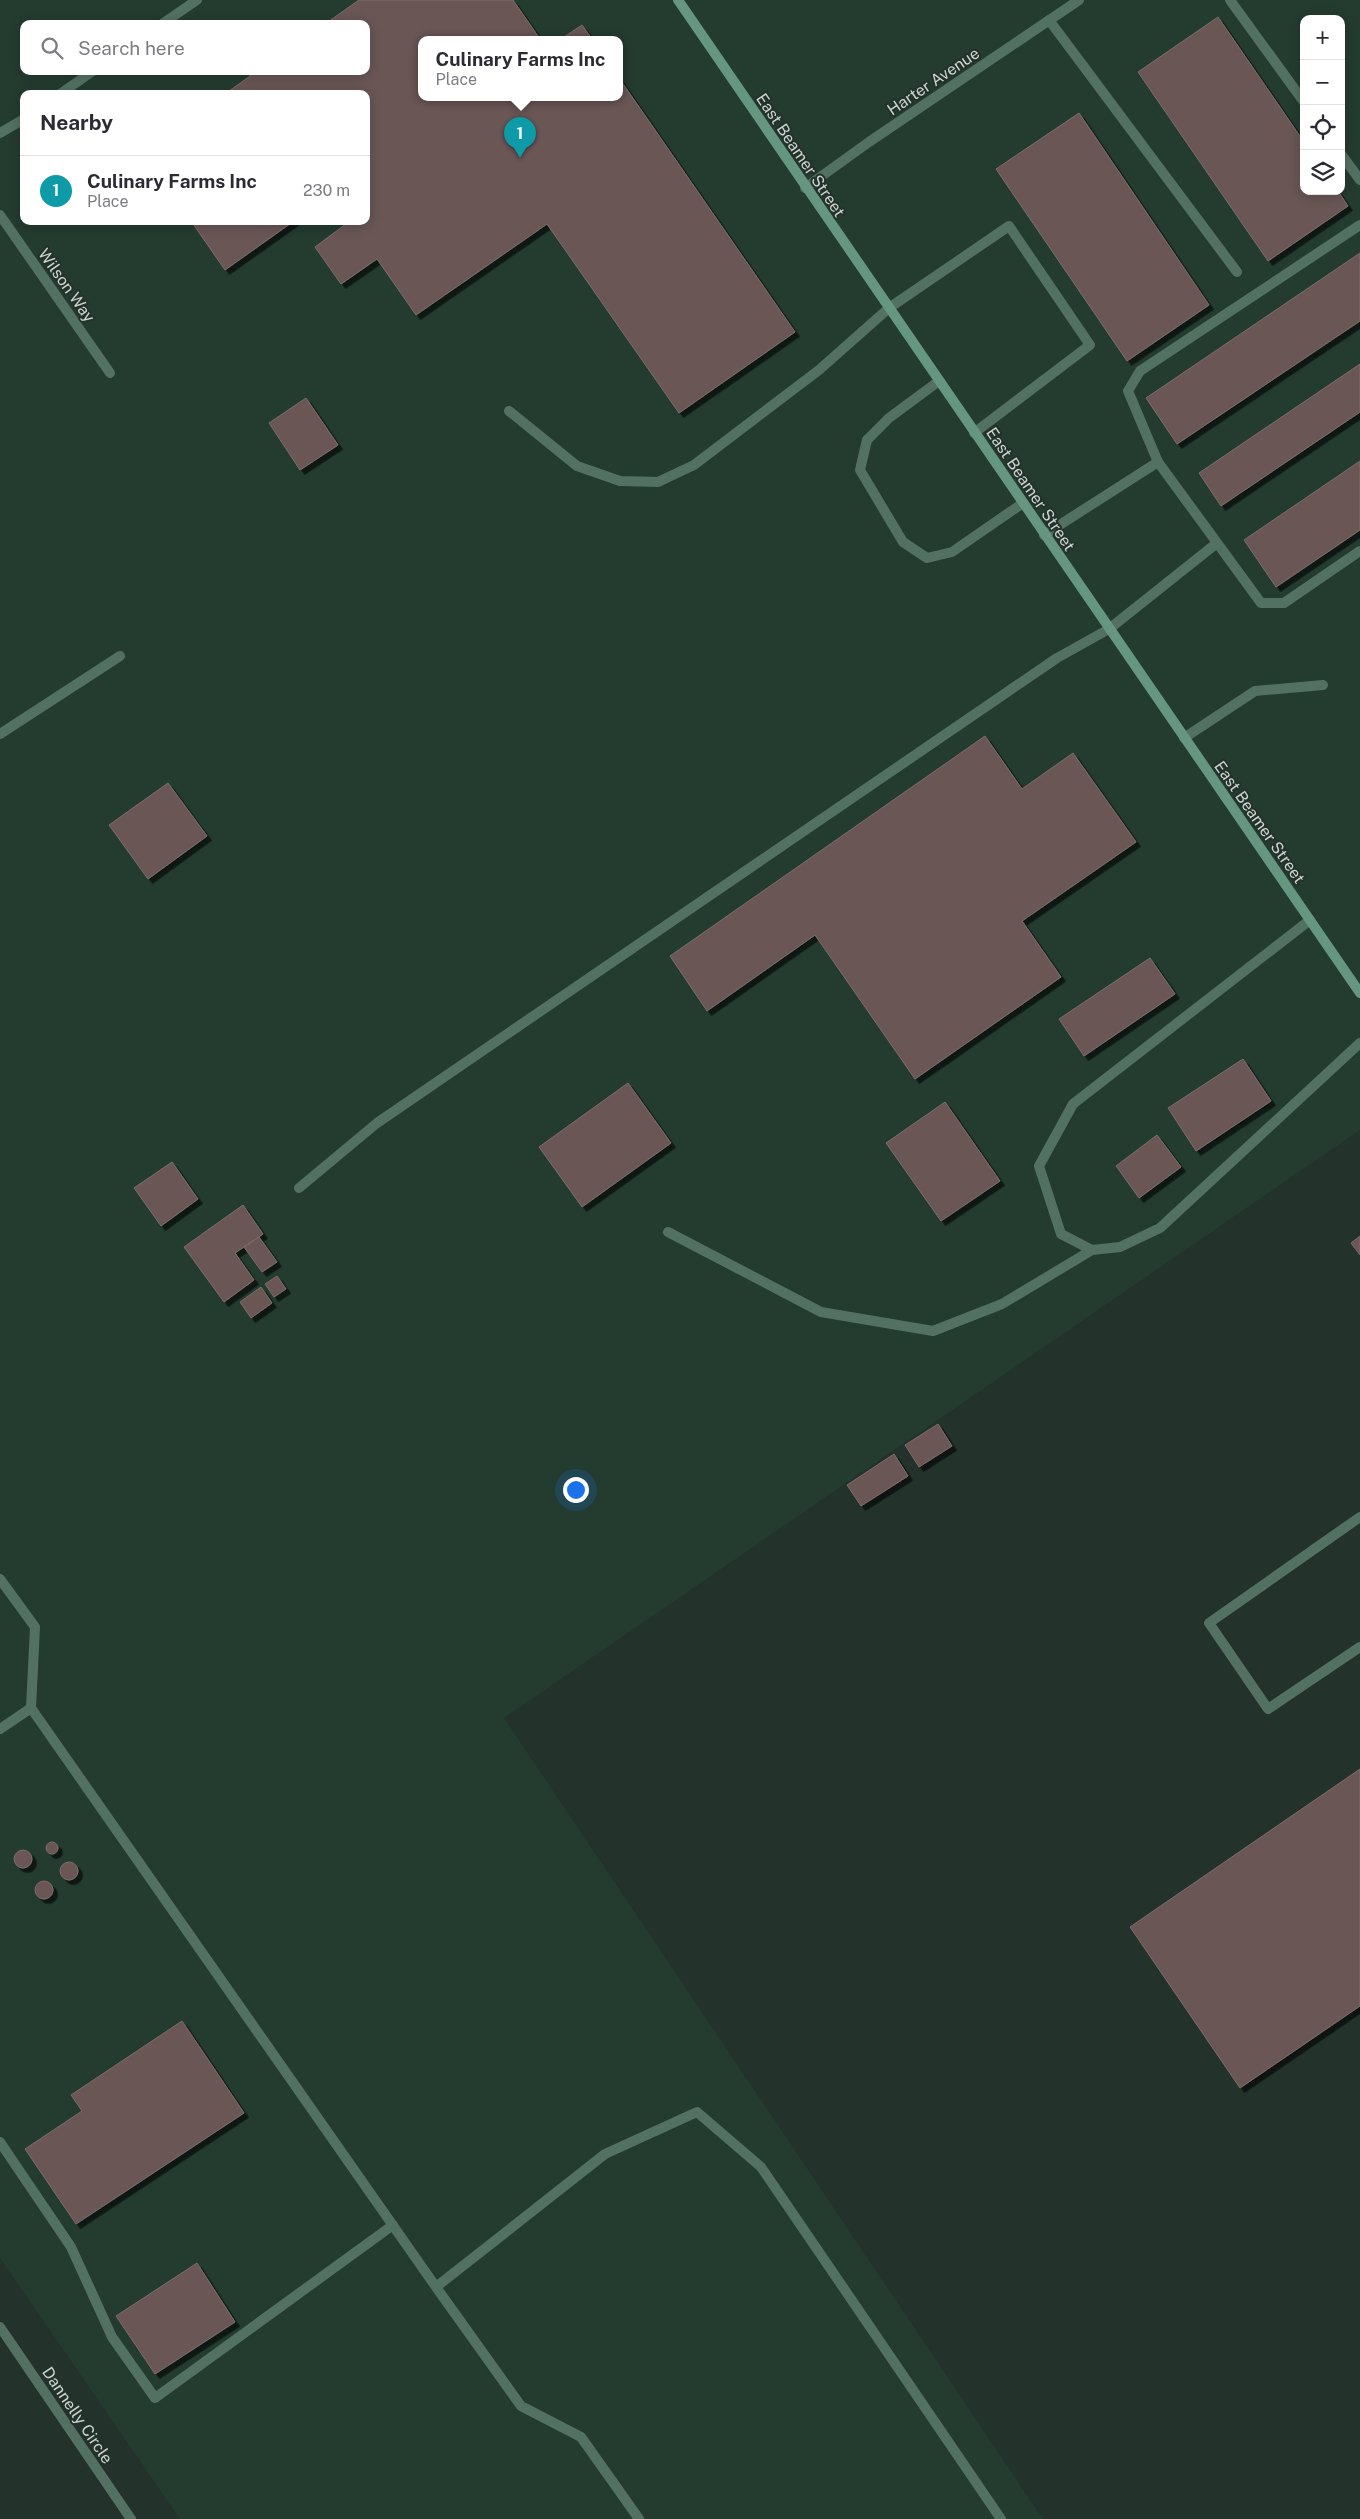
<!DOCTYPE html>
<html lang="en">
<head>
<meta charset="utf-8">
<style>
	:root { --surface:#fff; --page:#f2f2f3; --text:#2b2b33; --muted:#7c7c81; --line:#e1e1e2; --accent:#7c3aed }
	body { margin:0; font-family:"Public Sans",sans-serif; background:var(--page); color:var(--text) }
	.controls { position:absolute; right:15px; top:15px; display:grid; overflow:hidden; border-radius:10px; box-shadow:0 2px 12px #0003 }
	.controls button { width:45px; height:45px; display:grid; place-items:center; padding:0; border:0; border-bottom:1px solid var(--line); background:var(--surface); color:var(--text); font:25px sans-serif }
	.you { position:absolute; left:575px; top:1489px; width:18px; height:18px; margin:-12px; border:4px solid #fff; border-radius:50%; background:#1a73e8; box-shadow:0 0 0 8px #1a73e833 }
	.badge { display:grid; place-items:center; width:32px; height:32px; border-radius:50%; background:var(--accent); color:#fff; font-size:16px; font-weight:700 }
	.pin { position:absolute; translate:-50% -41px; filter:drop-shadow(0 1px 2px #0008) }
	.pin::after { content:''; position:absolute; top:26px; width:18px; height:15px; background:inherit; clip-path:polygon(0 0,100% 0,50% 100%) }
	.popup { position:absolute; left:418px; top:36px; width:205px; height:65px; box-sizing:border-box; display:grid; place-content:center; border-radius:10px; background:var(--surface); filter:drop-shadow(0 1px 4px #0005); font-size:16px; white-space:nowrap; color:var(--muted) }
	.popup b { font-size:19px; color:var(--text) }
	.popup::after { content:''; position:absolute; left:50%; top:100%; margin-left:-10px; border:10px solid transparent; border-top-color:var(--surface) }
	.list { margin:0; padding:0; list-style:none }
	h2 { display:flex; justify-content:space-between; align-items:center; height:65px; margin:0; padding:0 20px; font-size:21px }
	h2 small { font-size:16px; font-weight:400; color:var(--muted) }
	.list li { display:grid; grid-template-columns:32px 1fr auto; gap:15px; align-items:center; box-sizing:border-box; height:70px; padding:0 20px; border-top:1px solid var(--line) }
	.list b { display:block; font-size:19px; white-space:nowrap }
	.list p { margin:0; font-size:16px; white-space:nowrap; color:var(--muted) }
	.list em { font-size:16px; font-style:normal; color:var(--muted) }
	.icon { flex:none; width:28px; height:28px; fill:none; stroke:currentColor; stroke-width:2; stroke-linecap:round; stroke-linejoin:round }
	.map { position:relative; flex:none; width:1360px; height:2519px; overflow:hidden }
	.search { position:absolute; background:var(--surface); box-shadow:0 2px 12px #0003; left:20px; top:20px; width:350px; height:55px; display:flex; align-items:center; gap:12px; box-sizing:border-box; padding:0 18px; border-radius:10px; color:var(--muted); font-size:19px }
	.panel { position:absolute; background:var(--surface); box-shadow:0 2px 12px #0003; left:20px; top:90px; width:350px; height:135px; border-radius:10px }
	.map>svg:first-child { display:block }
	.built { fill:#243b30; fill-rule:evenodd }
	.building { fill:#695755; stroke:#7e6c6a; filter:url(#shadow) }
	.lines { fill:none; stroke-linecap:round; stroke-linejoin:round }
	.lane { stroke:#537162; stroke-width:10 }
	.street { stroke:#537162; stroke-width:10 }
	.secondary { stroke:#659680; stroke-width:10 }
	.labels { text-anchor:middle; stroke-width:4; stroke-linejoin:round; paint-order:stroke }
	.street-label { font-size:16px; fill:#cdd6d1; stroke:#23322b }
</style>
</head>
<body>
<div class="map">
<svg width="1360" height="2519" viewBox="0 0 1360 2519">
	<defs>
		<filter id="shadow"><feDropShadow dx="4.5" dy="4.5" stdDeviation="0" flood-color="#0009"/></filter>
	</defs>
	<rect width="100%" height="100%" fill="#23322b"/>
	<!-- built -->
	<path class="built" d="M 0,0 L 1360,0 L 1360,1130 L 504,1718 L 1043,2519 L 180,2519 L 0,2258 ZM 1304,19 L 1341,19 L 1341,191 L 1304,191 ZM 24,24 L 366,24 L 366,71 L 24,71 ZM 421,39 L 619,39 L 619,97 L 421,97 ZM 24,94 L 366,94 L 366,221 L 24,221 Z"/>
	<!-- building -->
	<path class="building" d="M 359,0 L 513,0 L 540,39 L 421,39 L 421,97 L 619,97 L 619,78 L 795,332 L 679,413 L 547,224 L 416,315 L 377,259 L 341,284 L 315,247 L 350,221 L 366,221 L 366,94 L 225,94 L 257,71 L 366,71 L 366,24 L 325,24 Z
		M 1218,17 L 1304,142 L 1304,191 L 1338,191 L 1348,206 L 1268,261 L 1138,72 Z
		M 582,25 L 592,39 L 561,39 Z
		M 1079,113 L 1209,305 L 1127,361 L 996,169 Z
		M 191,221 L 294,221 L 225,270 Z
		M 1360,253 L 1360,321 L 1177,444 L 1146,398 Z
		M 1360,364 L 1360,412 L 1221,506 L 1199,473 Z
		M 306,398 L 338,445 L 300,470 L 269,423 Z
		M 1360,461 L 1360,530 L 1276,587 L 1244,540 Z
		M 985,736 L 1022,789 L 1073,753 L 1136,842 L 1022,921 L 1061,977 L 915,1079 L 815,935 L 707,1011 L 670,956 Z
		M 168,783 L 207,836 L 148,879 L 109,825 Z
		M 1150,958 L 1175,994 L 1084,1056 L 1059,1019 Z
		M 1243,1059 L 1271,1101 L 1196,1151 L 1168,1108 Z
		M 628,1083 L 671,1143 L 582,1207 L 539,1147 Z
		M 945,1102 L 1000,1181 L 941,1221 L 886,1143 Z
		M 1157,1135 L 1181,1167 L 1139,1198 L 1116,1166 Z
		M 172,1162 L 198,1199 L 161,1226 L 134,1188 Z
		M 243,1205 L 263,1234 L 235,1253 L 254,1280 L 224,1302 L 184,1247 Z
		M 1360,1236 L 1360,1255 L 1351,1243 Z
		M 259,1237 L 277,1262 L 262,1272 L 244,1247 Z
		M 277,1276 L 286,1289 L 274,1297 L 265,1284 Z
		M 261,1287 L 272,1303 L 251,1318 L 240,1302 Z
		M 938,1424 L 952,1446 L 919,1467 L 905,1445 Z
		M 894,1454 L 908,1476 L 861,1506 L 847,1485 Z
		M 1360,1769 L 1360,2006 L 1240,2088 L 1130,1927 Z
		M46 1848a6 6 0 1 1 12 0a6 6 0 1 1-12 0Z
		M14 1859a9 9 0 1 1 18 0a9 9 0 1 1-18 0Z
		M60 1871a9 9 0 1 1 18 0a9 9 0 1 1-18 0Z
		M35 1890a9 9 0 1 1 18 0a9 9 0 1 1-18 0Z
		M 182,2021 L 244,2113 L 76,2224 L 25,2149 L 82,2111 L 71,2095 Z
		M 197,2263 L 235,2322 L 155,2374 L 116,2316 Z"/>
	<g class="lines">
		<!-- lane -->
		<path class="lane" d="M 1230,0 L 1304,102
			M 1049,20 L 1237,272
			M 162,24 L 197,0
			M 60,94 L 93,71
			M 0,133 L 24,119
			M 1341,154 L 1360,180
			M 1360,225 L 1140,371 L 1128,391 L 1158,462 L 1261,603 L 1284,603 L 1360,551
			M 939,381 L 889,418 L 867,440 L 860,470 L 903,542 L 927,558 L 952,552 L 1023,503
			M 509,411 L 577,466 L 620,481 L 658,482 L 694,465 L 819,370 L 889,308 L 1009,226 L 1090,345 L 974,433
			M 1044,535 L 1158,462
			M 0,734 L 120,656
			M 1184,738 L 1255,691 L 1323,685
			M 1310,920 L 1073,1104 L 1039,1166 L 1061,1234 L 1092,1250 L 1120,1247 L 1160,1228 L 1360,1043
			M 299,1188 L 377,1123 L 1057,658 L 1109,629 L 1217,543
			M 668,1232 L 821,1312 L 933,1331 L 1002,1304 L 1092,1250
			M 1360,1517 L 1209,1623 L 1268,1709 L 1360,1647
			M 0,1579 L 35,1627 L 31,1708 L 436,2287 L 605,2154 L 697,2112 L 761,2167 L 1001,2519
			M 0,1729 L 31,1708
			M 0,2142 L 71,2247 L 112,2337 L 155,2398 L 393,2225
			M 436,2287 L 521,2406 L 581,2437 L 639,2519"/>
		<!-- street -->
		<path class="street" d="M 805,188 L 869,142 L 1079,0
			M 0,215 L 110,373
			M 0,2327 L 131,2519"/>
		<!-- secondary -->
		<path class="secondary" d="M 678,0 L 1360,993"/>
	</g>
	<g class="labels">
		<!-- street labels -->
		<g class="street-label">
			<text transform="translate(933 81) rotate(-34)" y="6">Harter Avenue</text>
			<text transform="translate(801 155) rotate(56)" y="6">East Beamer Street</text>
			<text transform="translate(67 285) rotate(55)" y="6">Wilson Way</text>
			<text transform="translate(1031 489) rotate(56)" y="6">East Beamer Street</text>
			<text transform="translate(1260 822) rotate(55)" y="6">East Beamer Street</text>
			<text transform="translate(78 2415) rotate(56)" y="6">Dannelly Circle</text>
		</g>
	</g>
</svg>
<div class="controls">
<button>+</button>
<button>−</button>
<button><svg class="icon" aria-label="locate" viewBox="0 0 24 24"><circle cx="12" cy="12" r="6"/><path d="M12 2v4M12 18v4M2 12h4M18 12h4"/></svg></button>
<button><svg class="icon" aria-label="layers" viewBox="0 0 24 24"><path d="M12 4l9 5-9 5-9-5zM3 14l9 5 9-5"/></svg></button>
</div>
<div class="you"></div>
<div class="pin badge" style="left:520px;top:158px;background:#0f9aa8">1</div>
<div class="popup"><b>Culinary Farms Inc</b>Place</div>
<div class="search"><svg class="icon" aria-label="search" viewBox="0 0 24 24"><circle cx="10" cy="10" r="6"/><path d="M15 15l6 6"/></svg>Search here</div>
<section class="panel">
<h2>Nearby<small></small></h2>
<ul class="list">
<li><span class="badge" style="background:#0f9aa8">1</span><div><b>Culinary Farms Inc</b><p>Place</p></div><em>230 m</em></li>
</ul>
</section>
</div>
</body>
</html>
